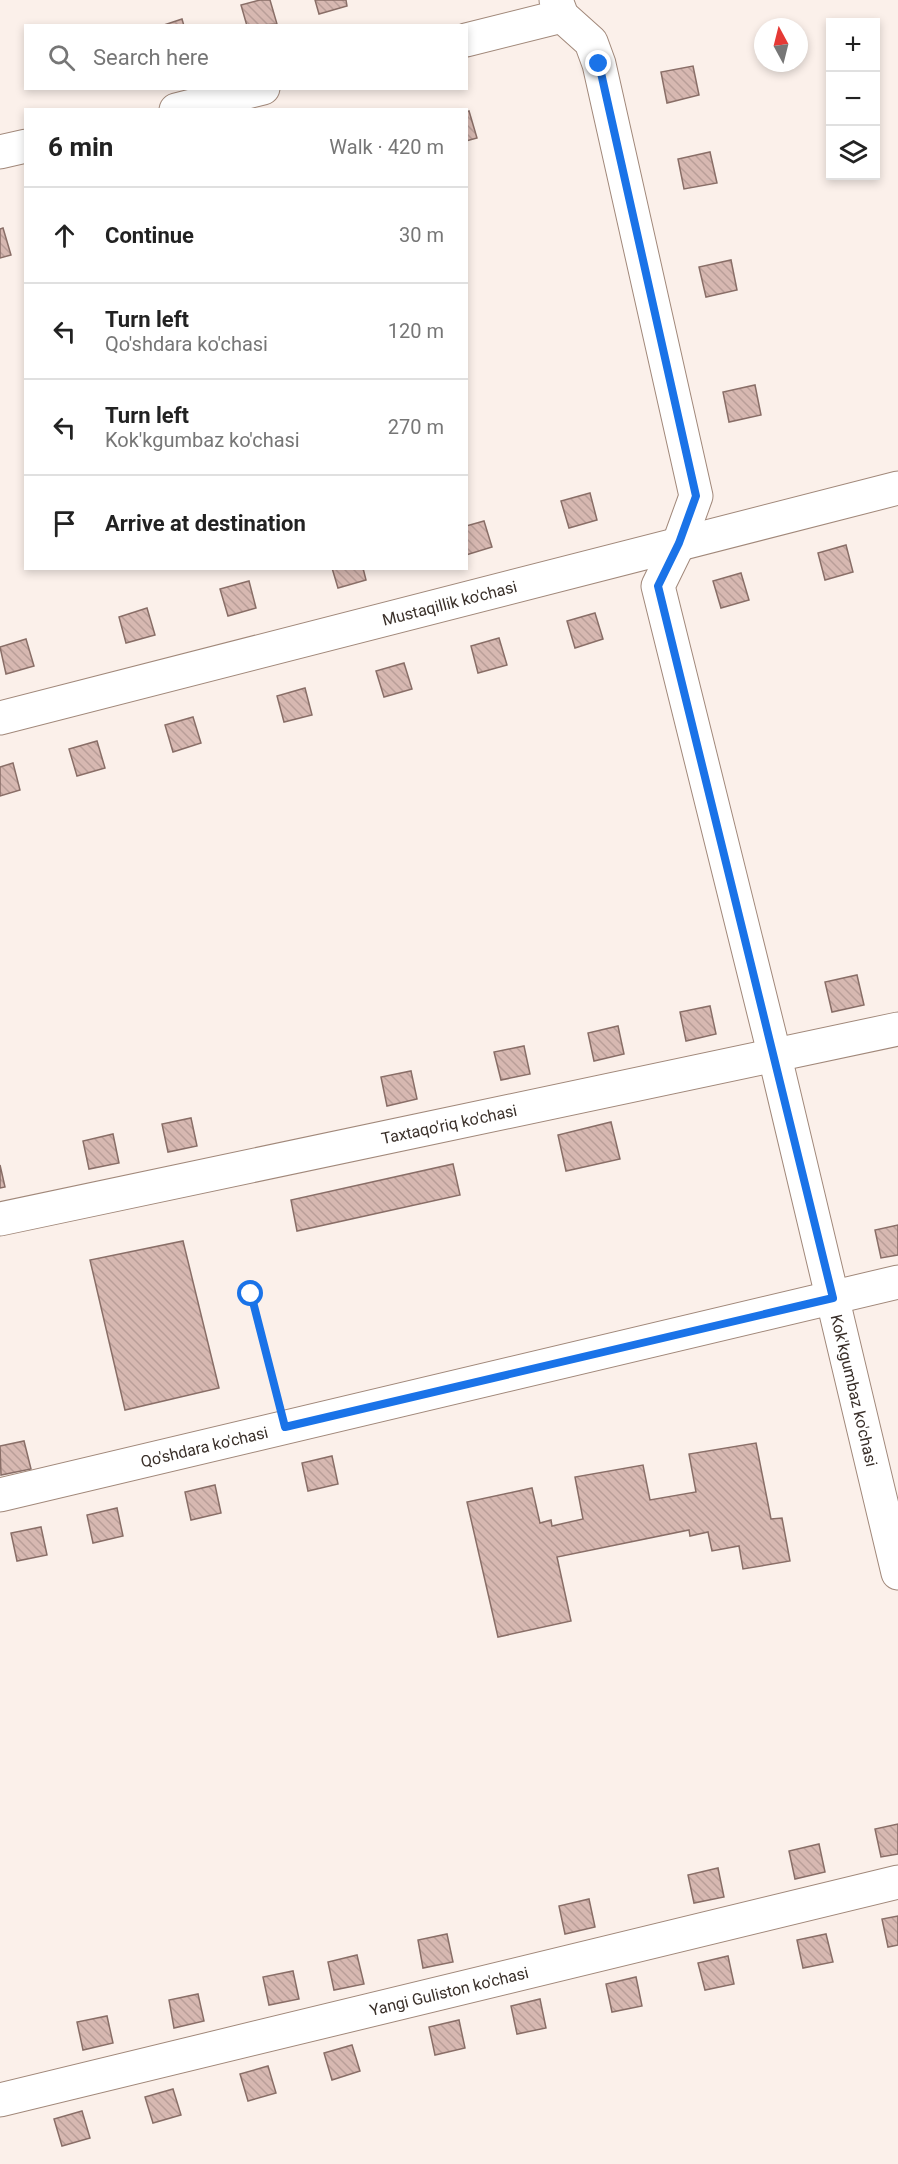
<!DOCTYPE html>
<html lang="en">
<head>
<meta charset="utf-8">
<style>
	:root { --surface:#fff; --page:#f6f6f6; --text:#222; --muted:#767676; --line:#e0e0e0 }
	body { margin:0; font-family:Roboto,sans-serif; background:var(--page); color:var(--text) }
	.controls { position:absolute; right:18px; top:18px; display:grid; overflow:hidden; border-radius:0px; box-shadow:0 3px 9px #0003 }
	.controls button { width:54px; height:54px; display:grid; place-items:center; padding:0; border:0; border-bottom:2px solid var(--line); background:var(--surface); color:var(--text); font:30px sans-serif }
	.compass { position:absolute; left:754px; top:18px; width:54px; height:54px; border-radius:50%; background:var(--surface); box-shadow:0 3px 9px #0003; rotate:353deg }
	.stop { position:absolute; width:18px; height:18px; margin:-14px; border:4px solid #1a73e8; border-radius:50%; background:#fff }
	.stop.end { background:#1a73e8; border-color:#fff; box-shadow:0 2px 6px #0008 }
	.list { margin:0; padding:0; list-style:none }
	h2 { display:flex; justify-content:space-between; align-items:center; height:78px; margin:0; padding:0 24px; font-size:26px }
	h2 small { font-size:20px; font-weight:400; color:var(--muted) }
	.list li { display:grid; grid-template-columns:39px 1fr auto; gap:18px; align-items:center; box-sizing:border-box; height:96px; padding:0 24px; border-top:2px solid var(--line) }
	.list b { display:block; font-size:22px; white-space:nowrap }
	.list p { margin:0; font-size:20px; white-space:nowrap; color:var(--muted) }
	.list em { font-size:20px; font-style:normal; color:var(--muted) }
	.icon { flex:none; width:33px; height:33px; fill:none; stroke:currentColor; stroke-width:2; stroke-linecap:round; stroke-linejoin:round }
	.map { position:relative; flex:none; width:898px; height:2164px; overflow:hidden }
	.search { position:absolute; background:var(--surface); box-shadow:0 3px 9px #0003; left:24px; top:24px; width:444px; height:66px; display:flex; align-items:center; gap:15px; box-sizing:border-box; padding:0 21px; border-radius:0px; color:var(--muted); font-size:22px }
	.panel { position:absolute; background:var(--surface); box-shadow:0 3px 9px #0003; left:24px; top:108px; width:444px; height:462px; border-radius:0px }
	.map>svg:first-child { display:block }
	.building { fill:url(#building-back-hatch); stroke:#896e67; stroke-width:1.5 }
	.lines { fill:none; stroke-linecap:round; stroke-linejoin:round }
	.minor-casing { stroke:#a1887a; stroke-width:35 }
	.path { stroke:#b9aea8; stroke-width:4; stroke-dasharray:1.5 4.5; stroke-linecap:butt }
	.minor { stroke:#fff; stroke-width:33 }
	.route { stroke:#1a73e8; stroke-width:8 }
	.labels { text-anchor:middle; stroke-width:6; stroke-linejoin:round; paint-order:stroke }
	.street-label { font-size:16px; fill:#3a302a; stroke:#fff }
</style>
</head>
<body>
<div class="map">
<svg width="898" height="2164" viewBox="0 0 898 2164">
	<defs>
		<pattern id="building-back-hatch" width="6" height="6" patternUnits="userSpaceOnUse" patternTransform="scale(1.5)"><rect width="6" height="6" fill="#d7b8b1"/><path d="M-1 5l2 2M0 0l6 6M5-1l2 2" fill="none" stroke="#b99e98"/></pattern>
	</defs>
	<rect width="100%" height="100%" fill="#fbf0ea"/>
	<!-- building -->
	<path class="building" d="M 260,0 L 270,0 L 277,24 L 247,26 L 241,5 Z
		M 315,0 L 346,0 L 347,6 L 319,14 Z
		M 182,19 L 184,26 L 161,26 Z
		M 693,66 L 699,95 L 667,103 L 661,72 Z
		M 469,111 L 477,138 L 466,141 L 466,112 Z
		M 710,152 L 717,183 L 684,189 L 678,159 Z
		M 3,228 L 11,255 L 0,258 L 0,229 Z
		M 731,260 L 737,290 L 706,297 L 699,267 Z
		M 755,385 L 761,415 L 729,422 L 723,392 Z
		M 590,493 L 597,520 L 569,528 L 561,501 Z
		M 484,521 L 492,547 L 466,555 L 466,526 Z
		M 846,545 L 853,572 L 825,580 L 818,553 Z
		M 332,568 L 363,568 L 366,580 L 338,588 Z
		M 741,573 L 749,600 L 721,608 L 713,581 Z
		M 249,581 L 256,608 L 228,616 L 220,589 Z
		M 147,608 L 155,635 L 126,643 L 119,617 Z
		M 595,613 L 603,639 L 575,648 L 567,621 Z
		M 499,638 L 507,665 L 478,673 L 471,646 Z
		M 26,639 L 34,666 L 6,674 L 0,647 Z
		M 404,663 L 412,689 L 384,697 L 376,671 Z
		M 305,688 L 312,715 L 284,722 L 277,696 Z
		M 193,717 L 201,743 L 173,752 L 165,725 Z
		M 97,741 L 105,768 L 77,776 L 69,749 Z
		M 13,763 L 20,790 L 0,796 L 0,767 Z
		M 857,975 L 864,1005 L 832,1012 L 825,982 Z
		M 710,1006 L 716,1034 L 686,1041 L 680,1012 Z
		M 618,1026 L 624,1054 L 594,1061 L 588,1033 Z
		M 524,1046 L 530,1074 L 501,1080 L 494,1052 Z
		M 411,1071 L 417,1099 L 387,1106 L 381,1077 Z
		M 191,1118 L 197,1146 L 168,1152 L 162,1124 Z
		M 611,1122 L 620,1159 L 566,1171 L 558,1135 Z
		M 113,1134 L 119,1163 L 89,1169 L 83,1141 Z
		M 453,1164 L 460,1195 L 297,1231 L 291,1200 Z
		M 0,1165 L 5,1187 L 0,1188 Z
		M 898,1225 L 898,1255 L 881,1258 L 875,1230 Z
		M 183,1241 L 219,1388 L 125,1410 L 90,1260 Z
		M 24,1441 L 31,1469 L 1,1475 L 0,1446 Z
		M 756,1443 L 771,1519 L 782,1518 L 790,1561 L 743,1569 L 739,1546 L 712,1551 L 708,1532 L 690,1536 L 689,1530 L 557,1557 L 571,1621 L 498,1637 L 467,1502 L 532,1488 L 540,1523 L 551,1520 L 552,1526 L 583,1519 L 575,1477 L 643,1465 L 650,1500 L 696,1492 L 689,1454 Z
		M 332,1456 L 338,1484 L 308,1491 L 302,1463 Z
		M 215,1485 L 221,1513 L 191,1520 L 185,1492 Z
		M 117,1508 L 123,1536 L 93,1543 L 87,1515 Z
		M 41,1527 L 47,1555 L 17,1561 L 11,1533 Z
		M 898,1824 L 898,1854 L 881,1857 L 875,1829 Z
		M 819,1844 L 825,1872 L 795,1879 L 789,1851 Z
		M 718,1868 L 724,1897 L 694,1903 L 688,1875 Z
		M 589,1899 L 595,1927 L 565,1934 L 559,1906 Z
		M 898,1916 L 898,1945 L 888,1947 L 882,1919 Z
		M 447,1934 L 453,1962 L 423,1968 L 418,1940 Z
		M 826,1934 L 833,1962 L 803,1968 L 797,1940 Z
		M 357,1955 L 364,1984 L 334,1990 L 328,1962 Z
		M 728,1956 L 734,1984 L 705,1990 L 698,1963 Z
		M 293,1971 L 299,1999 L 269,2005 L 263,1977 Z
		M 636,1977 L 642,2006 L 612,2012 L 606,1984 Z
		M 198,1994 L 204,2021 L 174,2028 L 169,2000 Z
		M 540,1999 L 546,2028 L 517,2034 L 511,2006 Z
		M 107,2016 L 113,2043 L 83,2050 L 77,2022 Z
		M 459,2020 L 465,2048 L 435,2055 L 429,2027 Z
		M 352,2045 L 360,2071 L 332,2080 L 324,2053 Z
		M 268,2066 L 276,2093 L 248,2101 L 240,2074 Z
		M 173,2089 L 181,2115 L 153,2123 L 145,2097 Z
		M 82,2111 L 90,2138 L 62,2146 L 54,2119 Z"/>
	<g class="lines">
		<defs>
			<g id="minor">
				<path id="s1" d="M 556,0 L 562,16 L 591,42 L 599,64 L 696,496 L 679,543 L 658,586 L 775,1057 L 898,1573"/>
				<path d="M 466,40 L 562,16"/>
				<path d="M 176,110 L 263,88"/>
				<path d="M 0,152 L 26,146"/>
				<path id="s2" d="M 0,718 L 898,488"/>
				<path id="s3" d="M 0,1219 L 898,1029"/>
				<path id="s4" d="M 0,1495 L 898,1282"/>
				<path id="s5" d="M 0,2100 L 898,1882"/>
			</g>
		</defs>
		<!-- minor casing -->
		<use href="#minor" class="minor-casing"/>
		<!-- path -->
		<path class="path" d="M 251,1294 L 277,1398"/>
		<!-- minor -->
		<use href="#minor" class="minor"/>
	</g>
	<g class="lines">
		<!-- route -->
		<path class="route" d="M 251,1294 L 285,1427 L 833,1298 L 658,586 L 679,543 L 696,496 L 599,64"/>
	</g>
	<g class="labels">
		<!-- street labels -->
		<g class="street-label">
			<text dy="6" stroke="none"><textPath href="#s2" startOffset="464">Mustaqillik ko'chasi</textPath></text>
			<text dy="6" stroke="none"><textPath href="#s3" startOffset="459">Taxtaqo'riq ko'chasi</textPath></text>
			<text dy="6" stroke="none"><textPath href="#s1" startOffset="1448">Kok'kgumbaz ko'chasi</textPath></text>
			<text dy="6" stroke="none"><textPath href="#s4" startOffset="210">Qo'shdara ko'chasi</textPath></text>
			<text dy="6" stroke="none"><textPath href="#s5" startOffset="462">Yangi Guliston ko'chasi</textPath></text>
		</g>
	</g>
</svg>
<div class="controls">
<button>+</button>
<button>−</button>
<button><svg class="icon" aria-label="layers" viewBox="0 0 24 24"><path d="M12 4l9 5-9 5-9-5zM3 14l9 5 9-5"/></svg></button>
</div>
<svg class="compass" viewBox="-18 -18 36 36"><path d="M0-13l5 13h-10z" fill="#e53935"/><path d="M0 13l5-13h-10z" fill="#767676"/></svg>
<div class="stop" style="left:251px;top:1294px"></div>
<div class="stop end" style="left:599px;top:64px"></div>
<div class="search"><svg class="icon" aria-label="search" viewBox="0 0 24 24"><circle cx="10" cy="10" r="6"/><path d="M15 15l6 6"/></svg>Search here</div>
<section class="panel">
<h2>6 min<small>Walk · 420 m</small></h2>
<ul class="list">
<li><svg class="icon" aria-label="ahead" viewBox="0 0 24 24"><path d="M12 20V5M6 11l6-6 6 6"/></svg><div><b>Continue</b></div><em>30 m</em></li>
<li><svg class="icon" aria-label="left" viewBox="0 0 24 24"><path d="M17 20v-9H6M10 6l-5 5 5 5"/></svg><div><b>Turn left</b><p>Qo'shdara ko'chasi</p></div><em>120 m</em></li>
<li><svg class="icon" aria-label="left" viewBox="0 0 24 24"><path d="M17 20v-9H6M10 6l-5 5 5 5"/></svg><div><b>Turn left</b><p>Kok'kgumbaz ko'chasi</p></div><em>270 m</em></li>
<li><svg class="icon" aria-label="arrive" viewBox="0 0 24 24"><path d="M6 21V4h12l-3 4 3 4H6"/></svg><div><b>Arrive at destination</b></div></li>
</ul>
</section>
</div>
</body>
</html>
